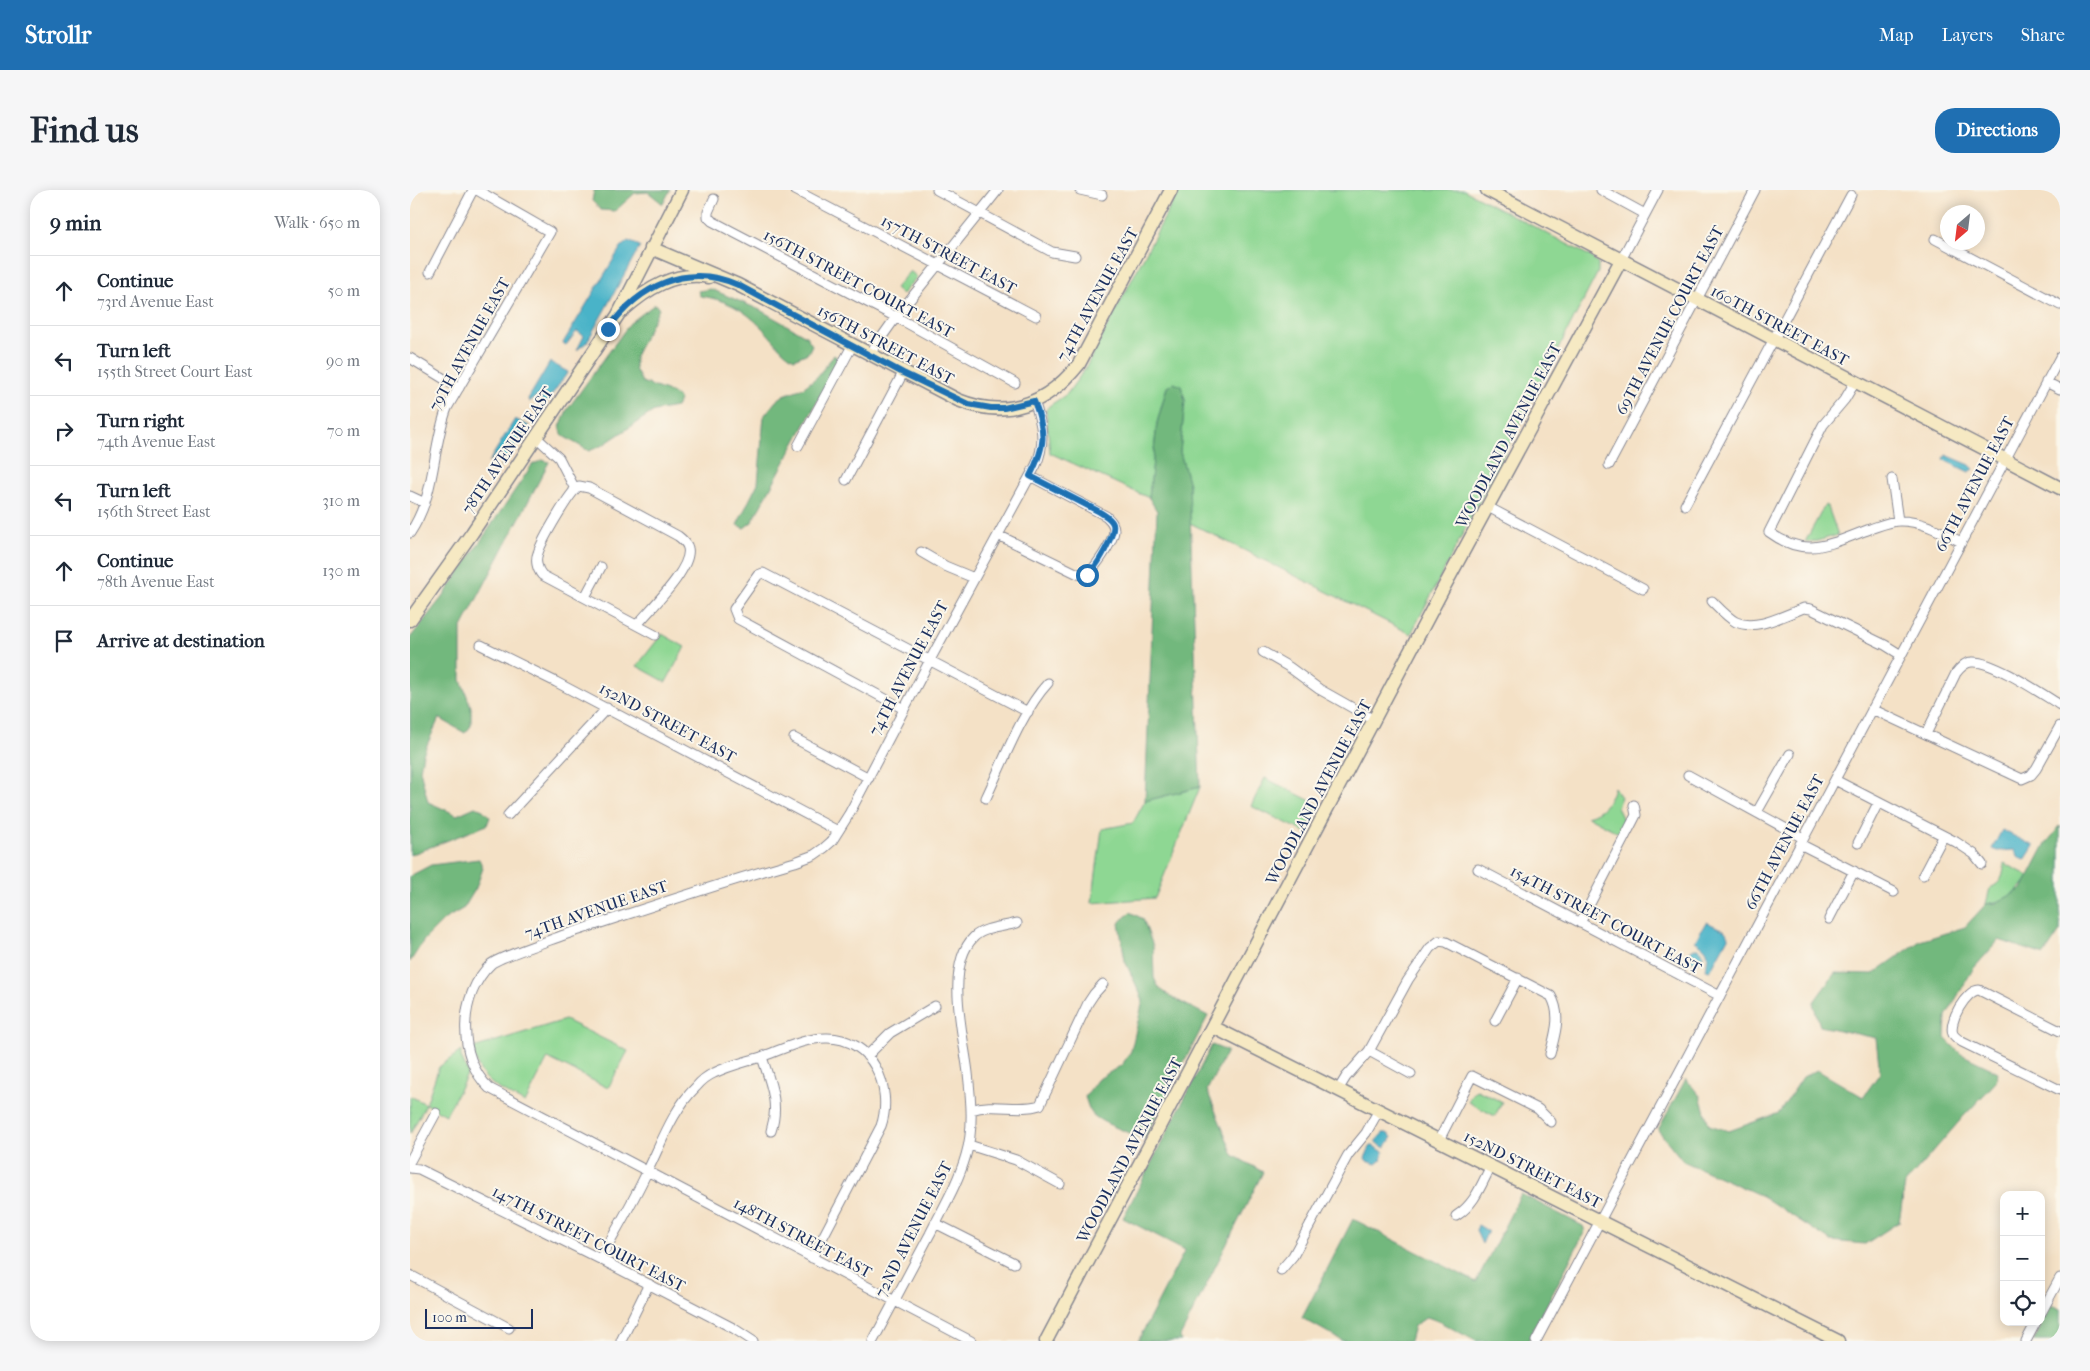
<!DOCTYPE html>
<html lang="en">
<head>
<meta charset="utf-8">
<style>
	:root { --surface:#fff; --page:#f6f6f7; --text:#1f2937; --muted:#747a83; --line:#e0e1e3; --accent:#1f6fb2 }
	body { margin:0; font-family:"IM FELL French Canon",serif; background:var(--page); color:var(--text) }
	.controls { position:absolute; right:15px; bottom:15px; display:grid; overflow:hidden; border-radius:10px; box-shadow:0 2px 12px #0003 }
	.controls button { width:45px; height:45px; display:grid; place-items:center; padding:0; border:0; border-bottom:1px solid var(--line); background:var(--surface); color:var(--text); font:25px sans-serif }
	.compass { position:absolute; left:1530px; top:15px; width:45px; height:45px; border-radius:50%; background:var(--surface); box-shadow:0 2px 12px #0003; rotate:208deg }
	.scale { position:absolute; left:15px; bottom:12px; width:108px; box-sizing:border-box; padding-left:5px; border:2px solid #1b2f5e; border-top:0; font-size:14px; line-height:18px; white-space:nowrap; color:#1b2f5e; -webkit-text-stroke:4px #fbf7ec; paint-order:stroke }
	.stop { position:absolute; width:15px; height:15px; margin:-11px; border:4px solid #1f6fb2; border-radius:50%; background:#fff }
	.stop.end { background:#1f6fb2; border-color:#fff; box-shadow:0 1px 5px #0008 }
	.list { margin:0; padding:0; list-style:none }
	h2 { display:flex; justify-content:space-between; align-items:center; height:65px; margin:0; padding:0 20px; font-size:21px }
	h2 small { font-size:16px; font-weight:400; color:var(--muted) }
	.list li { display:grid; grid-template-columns:32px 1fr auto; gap:15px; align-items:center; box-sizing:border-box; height:70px; padding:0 20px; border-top:1px solid var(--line) }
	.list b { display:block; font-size:19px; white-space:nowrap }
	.list p { margin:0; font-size:16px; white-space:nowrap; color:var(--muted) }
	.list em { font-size:16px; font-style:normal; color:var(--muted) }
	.icon { flex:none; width:28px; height:28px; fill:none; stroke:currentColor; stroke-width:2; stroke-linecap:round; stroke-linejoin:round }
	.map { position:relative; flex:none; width:1650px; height:1151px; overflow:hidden; border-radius:20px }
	header { display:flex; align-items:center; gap:30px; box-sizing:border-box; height:70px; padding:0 25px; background:var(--accent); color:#fff }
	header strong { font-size:24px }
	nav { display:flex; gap:28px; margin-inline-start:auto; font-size:18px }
	.intro { display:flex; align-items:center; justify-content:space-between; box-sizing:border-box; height:120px; padding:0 30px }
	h1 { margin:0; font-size:35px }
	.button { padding:12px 22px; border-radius:20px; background:var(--accent); color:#fff; font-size:18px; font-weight:700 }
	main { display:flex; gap:30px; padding:0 30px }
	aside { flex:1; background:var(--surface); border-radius:20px; box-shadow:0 2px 12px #0003 }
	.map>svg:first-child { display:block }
	.green { fill:#8ed793; stroke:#548378 }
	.forest { fill:#72b87d; stroke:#46746e }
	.water { fill:#49b3c8; stroke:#327193 }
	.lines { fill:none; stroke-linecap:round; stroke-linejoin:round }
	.street-casing { stroke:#888892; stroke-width:11 }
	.secondary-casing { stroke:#888892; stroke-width:15 }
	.street { stroke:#fff; stroke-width:9 }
	.secondary { stroke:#f6e9c3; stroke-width:12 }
	.route { stroke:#1f6fb2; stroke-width:6 }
	.labels { text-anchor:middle; stroke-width:4; stroke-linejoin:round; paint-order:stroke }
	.street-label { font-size:16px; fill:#1b2f5e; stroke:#fbf7ec }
</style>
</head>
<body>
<header>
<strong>Strollr</strong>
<nav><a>Map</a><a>Layers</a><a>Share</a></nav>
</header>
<div class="intro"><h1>Find us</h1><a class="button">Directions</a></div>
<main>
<aside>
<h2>9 min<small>Walk · 650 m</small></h2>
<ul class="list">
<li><svg class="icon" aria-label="ahead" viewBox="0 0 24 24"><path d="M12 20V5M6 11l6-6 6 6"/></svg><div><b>Continue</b><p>73rd Avenue East</p></div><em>50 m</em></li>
<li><svg class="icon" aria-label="left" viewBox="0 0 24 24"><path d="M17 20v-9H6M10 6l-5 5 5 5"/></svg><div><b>Turn left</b><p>155th Street Court East</p></div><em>90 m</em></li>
<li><svg class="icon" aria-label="right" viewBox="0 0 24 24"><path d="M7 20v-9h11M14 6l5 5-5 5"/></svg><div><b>Turn right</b><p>74th Avenue East</p></div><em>70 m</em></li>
<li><svg class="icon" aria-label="left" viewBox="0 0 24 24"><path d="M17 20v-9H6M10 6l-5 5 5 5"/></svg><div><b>Turn left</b><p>156th Street East</p></div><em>310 m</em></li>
<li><svg class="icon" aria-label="ahead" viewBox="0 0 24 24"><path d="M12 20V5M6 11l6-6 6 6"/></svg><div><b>Continue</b><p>78th Avenue East</p></div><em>130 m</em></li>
<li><svg class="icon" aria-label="arrive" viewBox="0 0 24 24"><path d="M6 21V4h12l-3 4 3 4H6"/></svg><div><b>Arrive at destination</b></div></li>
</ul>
</aside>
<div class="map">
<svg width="1650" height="1151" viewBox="0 0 1650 1151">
	<rect width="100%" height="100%" fill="#fbf7ec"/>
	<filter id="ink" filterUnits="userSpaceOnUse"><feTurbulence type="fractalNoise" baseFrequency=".02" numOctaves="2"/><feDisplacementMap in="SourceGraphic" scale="10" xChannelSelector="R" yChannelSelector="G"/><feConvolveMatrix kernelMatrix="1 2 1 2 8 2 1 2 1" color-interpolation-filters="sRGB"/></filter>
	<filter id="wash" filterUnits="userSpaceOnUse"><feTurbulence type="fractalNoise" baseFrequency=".0096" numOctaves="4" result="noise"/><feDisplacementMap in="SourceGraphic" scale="20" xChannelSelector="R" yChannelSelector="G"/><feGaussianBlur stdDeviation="1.12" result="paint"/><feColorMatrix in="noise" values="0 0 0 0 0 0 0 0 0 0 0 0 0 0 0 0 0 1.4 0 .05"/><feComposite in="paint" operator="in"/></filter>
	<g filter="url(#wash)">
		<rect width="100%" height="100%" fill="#f4e1c6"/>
		<!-- green -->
		<path class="green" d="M 769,0 L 1054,0 L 1180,66 L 1188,73 L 1188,82 L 1001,444 L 780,333 L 779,295 L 770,262 L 775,210 L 771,196 L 764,193 L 757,197 L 747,233 L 739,308 L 640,263 L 636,220 L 639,216 L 657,204 L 675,179 Z
			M 500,81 L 507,87 L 492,104 L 485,98 Z
			M 1415,315 L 1418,317 L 1428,345 L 1407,351 L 1395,352 Z
			M 252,444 L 275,457 L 256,492 L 227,476 Z
			M 855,588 L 909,615 L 895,642 L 841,616 Z
			M 790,597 L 745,708 L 682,713 L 692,639 L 723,633 L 735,611 Z
			M 1204,597 L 1211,607 L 1207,617 L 1215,634 L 1211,644 L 1177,626 C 1193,622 1200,612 1204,597 Z
			M 1594,673 L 1619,686 C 1610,703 1595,711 1576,714 L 1580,698 C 1592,693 1594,685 1594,673 Z
			M 155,830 L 218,861 L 198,898 L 138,868 L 115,913 C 88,898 68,892 63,858 Z
			M 51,861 L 51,867 L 58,883 L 36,925 L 16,914 L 0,944 L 0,906 L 16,914 L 29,877 Z
			M 1067,900 L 1092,912 L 1085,926 L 1058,912 L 1063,902 Z"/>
		<!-- forest -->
		<path class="forest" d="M 184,0 L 260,0 L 253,14 L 238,2 L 225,3 L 205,21 L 191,20 L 182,11 Z
			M 301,99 L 350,120 L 396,146 L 402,155 L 398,163 L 384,169 C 370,161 363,148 351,137 C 334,119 314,109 290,106 L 288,101 Z
			M 245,114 L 249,119 L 225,166 L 225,179 L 232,192 L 264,204 L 270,209 L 266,217 L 244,221 L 193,255 L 179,261 L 153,246 L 150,237 L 157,220 L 220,133 Z
			M 424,165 L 430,170 L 342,332 L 334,338 L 327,335 L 348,293 L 354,226 L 366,211 L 374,205 L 393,198 L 407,187 Z
			M 764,193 L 771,196 L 775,210 L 770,262 L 779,295 L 790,597 L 735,611 L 747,321 L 739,308 L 747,233 L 757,197 Z
			M 132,270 L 139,272 L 51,439 L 51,490 L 61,517 L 61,536 L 55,543 L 29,528 L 13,564 L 10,580 L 18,612 L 47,625 L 65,617 L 73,620 L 80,627 L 77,635 L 0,665 L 0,448 L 34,405 L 122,275 Z
			M 1650,636 L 1650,741 L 1634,765 L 1589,750 L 1563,779 L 1536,826 L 1535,848 L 1551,864 L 1588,882 L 1586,892 L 1553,927 L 1495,994 L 1489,1032 L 1455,1054 L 1421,1051 L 1352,1006 L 1273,971 L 1248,940 L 1276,889 L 1290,906 L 1299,935 L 1319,941 L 1369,923 L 1393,887 L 1407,880 L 1453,907 L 1470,883 L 1466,848 L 1410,836 L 1403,813 L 1425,783 L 1463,784 L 1510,751 L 1555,737 L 1576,714 L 1586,713 L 1612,699 L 1635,655 Z
			M 69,669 L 73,678 L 66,698 L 54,718 L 35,729 L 14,750 L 0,772 L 0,686 L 21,675 Z
			M 720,722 L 733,729 L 743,756 L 744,788 L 749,798 L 761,807 L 798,826 L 734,949 C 722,943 686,932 681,922 C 678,918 677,912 675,907 L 687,890 L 712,875 L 721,861 L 733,810 L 715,771 L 709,733 Z
			M 802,855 L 817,861 L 797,900 L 823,965 L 853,982 L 770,1147 L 771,1151 L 728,1151 L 775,1060 L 713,1028 Z
			M 1111,1004 L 1173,1036 L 1175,1041 L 1118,1151 L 1066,1151 L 1028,1131 L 1017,1127 L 1004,1136 L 1000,1151 L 933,1151 L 892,1128 L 943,1029 L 1066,1092 Z
			M 1641,1115 L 1650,1119 L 1650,1151 L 1624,1151 Z"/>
		<!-- water -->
		<path class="water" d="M 218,51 L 230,56 L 177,152 L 167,160 L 174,146 L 167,141 L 156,155 L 153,153 L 211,57 Z
			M 140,172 L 158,182 L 131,220 L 128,222 L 132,211 L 131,207 L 127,206 L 119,212 L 118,209 Z
			M 105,229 L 119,236 L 90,278 L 93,266 L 91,263 L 86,265 L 78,273 Z
			M 1536,265 L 1560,275 L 1564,279 L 1559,282 L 1536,271 L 1534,269 Z
			M 1592,640 L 1624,656 L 1615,670 L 1609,668 L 1604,660 L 1587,661 L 1582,659 Z
			M 1296,732 L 1314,740 L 1319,746 L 1300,781 L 1296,780 C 1298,763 1301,761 1285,751 Z
			M1279 765a7 7 0 1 1 14 0a7 7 0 1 1-14 0Z
			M 973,943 L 977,943 L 982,947 L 975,958 L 965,952 Z
			M 961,955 L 974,962 L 971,970 L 966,974 L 957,971 L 955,968 Z
			M 1068,1035 L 1078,1041 L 1072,1054 L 1066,1041 Z"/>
	</g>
	<g filter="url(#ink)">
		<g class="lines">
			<defs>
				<path id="street" d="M 385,0 L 626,126
					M 527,0 L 642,62 L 665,66
					M 670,0 L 692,5
					M 1191,0 L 1235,24
					M 304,9 L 298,22 L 298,27 L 302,31 L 486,127 L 605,193
					M 1525,49 L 1650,115
					M 1211,70 L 1248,0
					M 20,82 L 63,0
					M 459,165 L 486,127 L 588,0
					M 0,168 L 49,198
					M 1445,192 L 1435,209 L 1413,235 L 1359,342 C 1397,370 1421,353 1460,339 C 1469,336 1480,331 1490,331 C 1513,331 1531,342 1551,352
					M 1636,192 L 1650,199
					M 126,247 L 149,268 L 165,299
					M 388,256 L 442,156
					M 1199,275 L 1345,0
					M 1482,289 L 1488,331
					M 436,290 L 493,183
					M 0,306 L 15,313
					M 1275,315 L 1441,5
					M 1078,317 L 1233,399
					M 0,343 C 27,302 21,261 37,218 L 140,42 L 67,0
					M 588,345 L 668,384 L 674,385 C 684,382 704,350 704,340 C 704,333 700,330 696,326 L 620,286
					M 511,362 L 535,376 L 564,388
					M 175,407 L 191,377
					M 1302,411 C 1309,418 1317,427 1326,432 C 1347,441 1374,425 1394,418 L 1401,419 L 1475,455 L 1491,465
					M 227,435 C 240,419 283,378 278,358 C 277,353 272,349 268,346 L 179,298 L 169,296 C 159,303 132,350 128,363 C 125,370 127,379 132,385 L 245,445
					M 71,455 L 146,492 L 428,641
					M 853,462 L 879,477 L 909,499 L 964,530
					M 494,519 L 328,429 L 324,419 L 348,385 L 353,383 L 618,522
					M 1462,519 L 1612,589 L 1621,585 L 1626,579 L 1650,536
					M 1516,544 L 1546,483 C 1550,478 1555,472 1562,472 C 1582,470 1632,504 1650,515
					M 384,548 L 459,588
					M 1278,585 L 1393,648
					M 1425,590 L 1546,652 L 1564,664 L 1572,674
					M 576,608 C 593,572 612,521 638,493
					M 1347,622 L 1380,564
					M 98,625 L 197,518
					M 1448,653 L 1468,613
					M 1390,654 L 1484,702
					M 1068,679 L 1310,806
					M 1513,685 L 1533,647
					M 1419,729 L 1444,681
					M 1170,733 L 1223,631 L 1226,625 L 1224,615
					M 1085,831 L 1108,788
					M 1650,841 L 1569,800 C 1556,800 1538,832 1543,844 C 1545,847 1549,850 1552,852 L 1650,900
					M 959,861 L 1001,884
					M 457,866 L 480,843 L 525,816
					M 352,867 C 360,892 370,914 361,941
					M 928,900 L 936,887 L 959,861 L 998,790 L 1020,758 L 1029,751 L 1036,752 L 1141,806 C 1152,825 1145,844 1140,864
					M 561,920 C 584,912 608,922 630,915 L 678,813 L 684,804 L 693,794
					M 1029,950 L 1062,886 L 1128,919 L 1141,932
					M 559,955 L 606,970 L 650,994
					M 0,971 L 26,923
					M 0,978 L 9,979 L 190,1069 L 323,1138 L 343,1151
					M 1046,1026 C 1065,1014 1071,995 1081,976
					M 525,1033 L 604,1073
					M 190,1069 C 206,1040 223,1012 237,982 C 251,954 263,919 286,897 C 291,891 297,886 304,883 C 318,876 335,872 351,867 C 371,860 394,848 416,848 C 462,847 484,898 471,936 L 402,1068
					M 871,1080 L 883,1066 L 938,965 L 956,943 L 969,920
					M 0,1085 L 99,1138
					M 1631,1123 L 1650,1088
					M 211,1151 L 239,1094
					M 463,1151 C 482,1115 501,1080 520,1044 C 533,1018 548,993 556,965 C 564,939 561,910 558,883 C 554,847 534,776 564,747 C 574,737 594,737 607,733
					M 561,1151 L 79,898 C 47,867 48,805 81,774 C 89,767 141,750 154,745 C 231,720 307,694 385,672 L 404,665 L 414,658 L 422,651 L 439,624 L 520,470 L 626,275 C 636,252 632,234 624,211
					M 1126,1151 L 1650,167
					M 1616,1151 L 1626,1132"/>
				<path id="secondary" d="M 1077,0 L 1650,298
					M 241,58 L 328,95 L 548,210 C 597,230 637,214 669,174 L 761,0
					M 212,121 C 237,99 264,81 299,87
					M 0,430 L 62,343 L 208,125 L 272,0
					M 803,837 L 1428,1151
					M 636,1151 L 1034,397 L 1211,70"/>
			</defs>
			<!-- street casing -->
			<use href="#street" class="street-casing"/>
			<!-- secondary casing -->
			<use href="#secondary" class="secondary-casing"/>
			<!-- street -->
			<use href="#street" class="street"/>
			<!-- secondary -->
			<use href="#secondary" class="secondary"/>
		</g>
	</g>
	<g class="lines" filter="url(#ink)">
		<!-- route -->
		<path class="route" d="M 198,139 C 229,96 276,72 328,95 L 493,183 L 558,214 L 581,218 L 594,218 L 624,211 C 636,243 636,255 620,286 L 688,321 C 694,325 701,328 703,334 C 706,344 686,379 677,385"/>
	</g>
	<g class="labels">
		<!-- street labels -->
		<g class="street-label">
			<text transform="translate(539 64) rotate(28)" y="6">157TH STREET EAST</text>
			<text transform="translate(449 93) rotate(28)" y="6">156TH STREET COURT EAST</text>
			<text transform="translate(687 104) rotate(-61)" y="6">74TH AVENUE EAST</text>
			<text transform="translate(1259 130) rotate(-62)" y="6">69TH AVENUE COURT EAST</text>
			<text transform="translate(1370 135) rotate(28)" y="6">160TH STREET EAST</text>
			<text transform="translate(59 154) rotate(-61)" y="6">79TH AVENUE EAST</text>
			<text transform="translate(476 154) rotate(28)" y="6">156TH STREET EAST</text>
			<text transform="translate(1098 245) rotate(-62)" y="6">WOODLAND AVENUE EAST</text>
			<text transform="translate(97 260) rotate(-56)" y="6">78TH AVENUE EAST</text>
			<text transform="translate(1564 294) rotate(-62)" y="6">66TH AVENUE EAST</text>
			<text transform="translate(498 478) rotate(-62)" y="6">74TH AVENUE EAST</text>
			<text transform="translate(258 532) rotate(28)" y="6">152ND STREET EAST</text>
			<text transform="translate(908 602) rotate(-62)" y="6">WOODLAND AVENUE EAST</text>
			<text transform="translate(1374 652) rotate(-62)" y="6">66TH AVENUE EAST</text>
			<text transform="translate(186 719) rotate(-19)" y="6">74TH AVENUE EAST</text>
			<text transform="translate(1196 729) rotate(28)" y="6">154TH STREET COURT EAST</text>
			<text transform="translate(719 960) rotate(-62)" y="6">WOODLAND AVENUE EAST</text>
			<text transform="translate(1123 979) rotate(27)" y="6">152ND STREET EAST</text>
			<text transform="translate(503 1039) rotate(-63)" y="6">72ND AVENUE EAST</text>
			<text transform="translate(393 1047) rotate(28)" y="6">148TH STREET EAST</text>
			<text transform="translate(179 1048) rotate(27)" y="6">147TH STREET COURT EAST</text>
		</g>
	</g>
</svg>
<div class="controls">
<button>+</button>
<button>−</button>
<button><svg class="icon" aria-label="locate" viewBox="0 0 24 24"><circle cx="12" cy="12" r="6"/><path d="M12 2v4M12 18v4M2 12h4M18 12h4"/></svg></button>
</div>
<svg class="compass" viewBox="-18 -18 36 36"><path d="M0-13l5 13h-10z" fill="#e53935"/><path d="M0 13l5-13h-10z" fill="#747a83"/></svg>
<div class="scale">100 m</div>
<div class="stop" style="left:677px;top:385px"></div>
<div class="stop end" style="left:198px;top:139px"></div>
</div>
</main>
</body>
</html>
